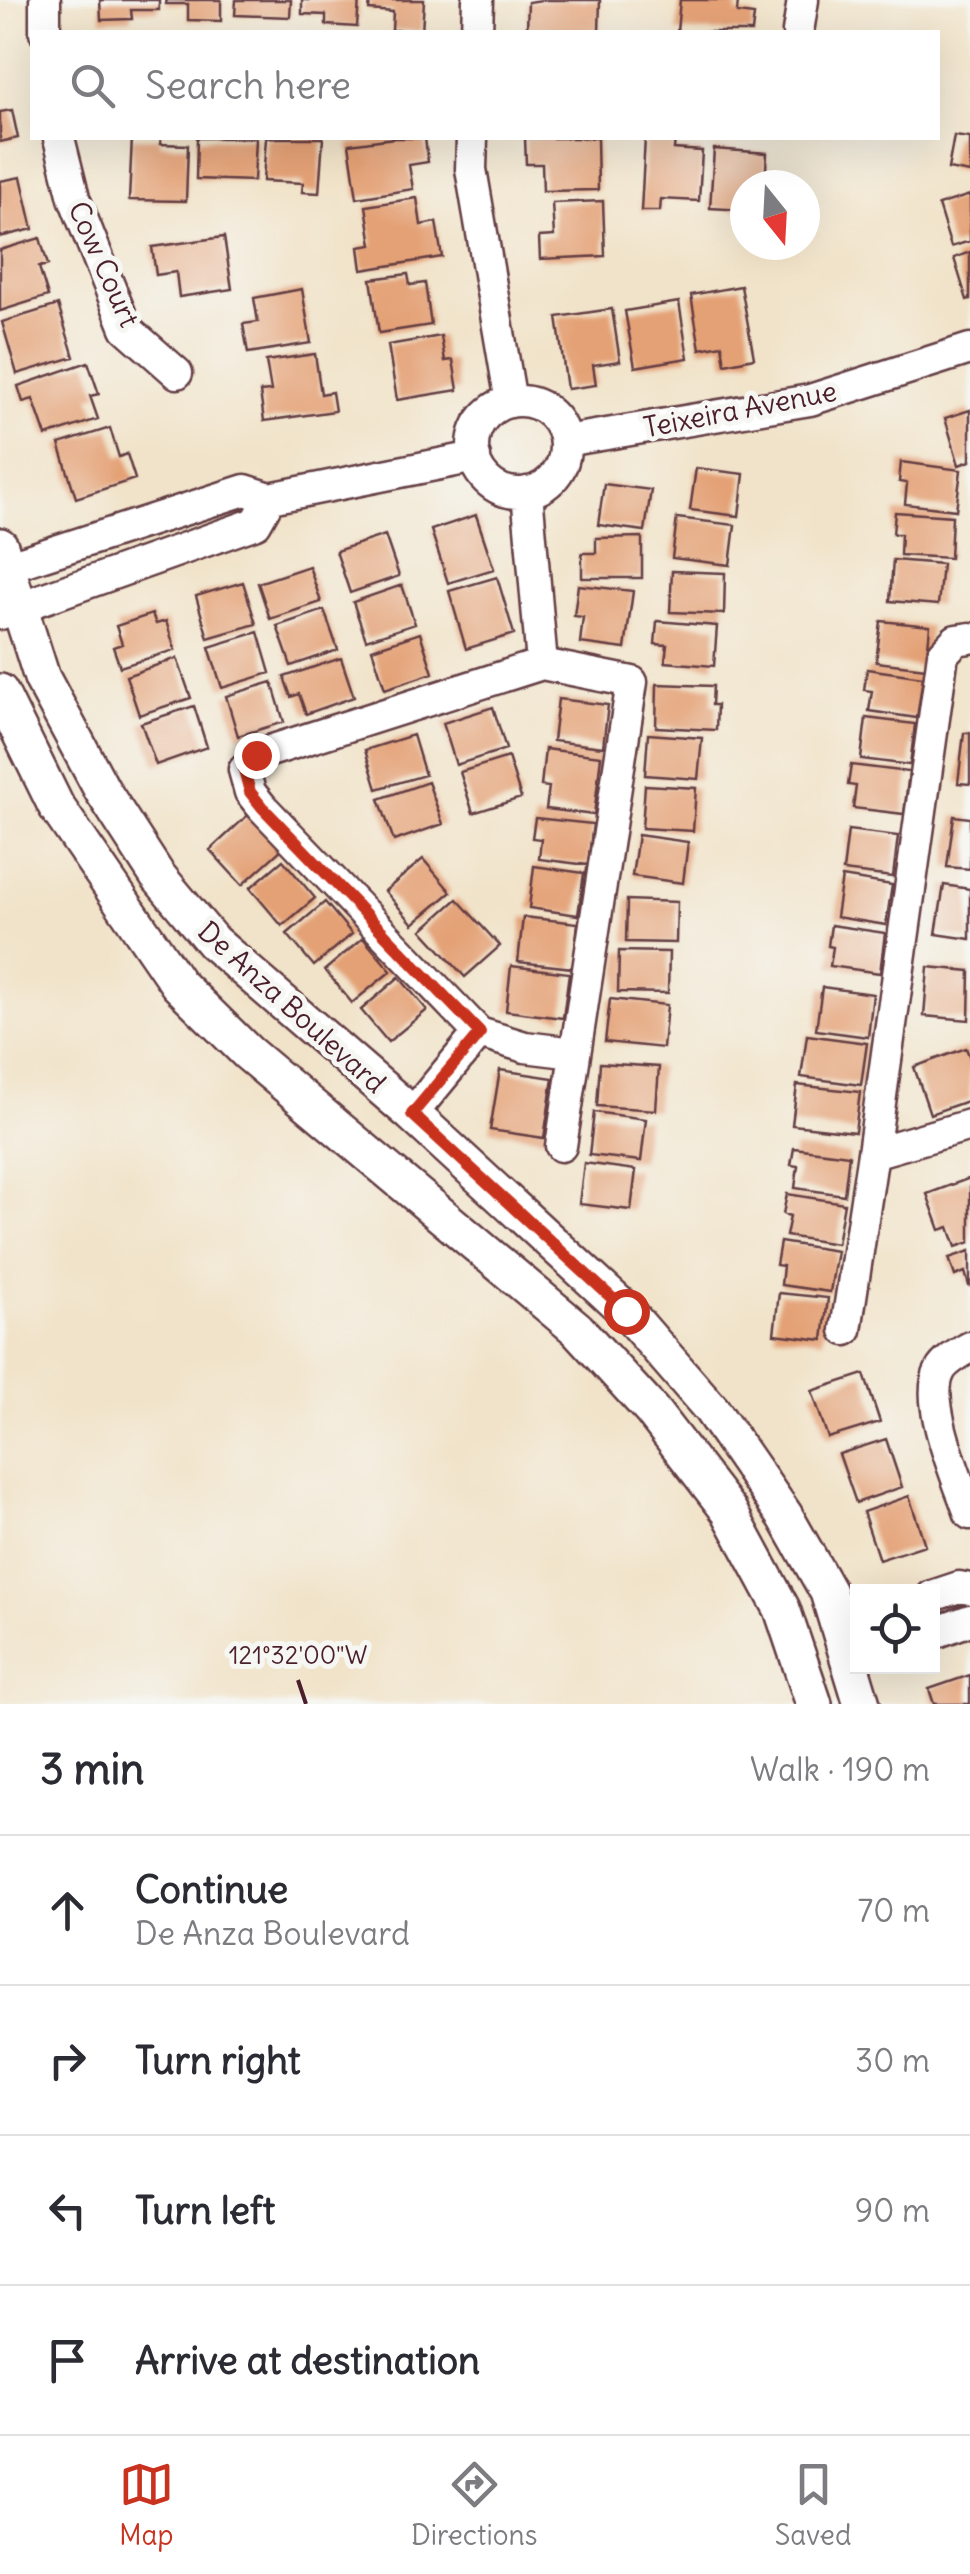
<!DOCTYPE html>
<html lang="en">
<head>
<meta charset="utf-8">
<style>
	:root { --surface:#fff; --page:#f7f7f7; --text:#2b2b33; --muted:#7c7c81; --line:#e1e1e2; --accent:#c8321e }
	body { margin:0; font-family:Delius,sans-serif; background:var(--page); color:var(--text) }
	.controls { position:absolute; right:30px; bottom:30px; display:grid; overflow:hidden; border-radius:0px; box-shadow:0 10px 40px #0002 }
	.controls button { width:90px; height:90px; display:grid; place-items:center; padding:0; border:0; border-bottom:2px solid var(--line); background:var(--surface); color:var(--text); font:50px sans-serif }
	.compass { position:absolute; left:730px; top:170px; width:90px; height:90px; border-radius:50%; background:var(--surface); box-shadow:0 10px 40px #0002; rotate:162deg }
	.stop { position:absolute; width:30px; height:30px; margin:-22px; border:8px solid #c8321e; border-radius:50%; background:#fff }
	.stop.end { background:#c8321e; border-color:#fff; box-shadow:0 2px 10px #0008 }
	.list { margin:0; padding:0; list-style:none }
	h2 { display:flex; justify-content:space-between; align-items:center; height:130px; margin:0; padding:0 40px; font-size:42px }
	h2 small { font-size:32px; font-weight:400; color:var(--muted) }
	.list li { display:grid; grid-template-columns:65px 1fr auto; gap:30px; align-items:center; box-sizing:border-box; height:150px; padding:0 40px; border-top:2px solid var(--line) }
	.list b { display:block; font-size:38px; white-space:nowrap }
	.list p { margin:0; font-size:32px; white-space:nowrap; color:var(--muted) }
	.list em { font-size:32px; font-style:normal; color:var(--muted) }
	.icon { flex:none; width:55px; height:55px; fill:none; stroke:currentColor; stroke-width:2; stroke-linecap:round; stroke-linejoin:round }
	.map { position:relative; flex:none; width:970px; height:1704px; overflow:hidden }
	.search { position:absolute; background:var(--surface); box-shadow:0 10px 40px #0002; left:30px; right:30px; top:30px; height:110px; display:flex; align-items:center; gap:25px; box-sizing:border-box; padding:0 35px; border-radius:0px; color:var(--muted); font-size:38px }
	.sheet { height:730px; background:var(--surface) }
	nav { display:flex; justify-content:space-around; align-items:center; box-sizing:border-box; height:140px; border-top:2px solid var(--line); background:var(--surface); font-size:28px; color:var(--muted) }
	nav a { display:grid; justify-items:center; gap:5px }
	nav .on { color:var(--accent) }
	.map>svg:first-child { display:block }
	.building { fill:#e4a176 }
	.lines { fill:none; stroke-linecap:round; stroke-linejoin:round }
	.minor-casing { stroke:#633c43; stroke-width:35 }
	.tertiary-casing { stroke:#633c43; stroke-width:40 }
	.minor { stroke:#fff; stroke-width:30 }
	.tertiary { stroke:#fff; stroke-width:35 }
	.route { stroke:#c8321e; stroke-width:12 }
	.ticks { fill:none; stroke:#4a1f2b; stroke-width:4 }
	.labels { text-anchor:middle; stroke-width:10; stroke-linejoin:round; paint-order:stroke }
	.street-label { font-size:28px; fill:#4a1f2b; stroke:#f6f6f2 }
	.ticks-label { font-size:25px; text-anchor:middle; fill:#4a1f2b; stroke:#f6f6f2; stroke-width:10; stroke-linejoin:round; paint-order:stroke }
</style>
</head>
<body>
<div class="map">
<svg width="970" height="1704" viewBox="0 0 970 1704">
	<rect width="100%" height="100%" fill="#f6f6f2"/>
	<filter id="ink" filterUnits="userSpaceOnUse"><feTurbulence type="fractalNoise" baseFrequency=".01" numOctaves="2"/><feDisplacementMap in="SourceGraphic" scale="20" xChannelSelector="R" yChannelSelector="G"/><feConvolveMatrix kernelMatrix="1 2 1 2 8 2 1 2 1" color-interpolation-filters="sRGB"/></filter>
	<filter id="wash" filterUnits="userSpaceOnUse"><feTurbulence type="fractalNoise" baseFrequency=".0048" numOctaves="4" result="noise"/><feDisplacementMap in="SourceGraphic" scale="40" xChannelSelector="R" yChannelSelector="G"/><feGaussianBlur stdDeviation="2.25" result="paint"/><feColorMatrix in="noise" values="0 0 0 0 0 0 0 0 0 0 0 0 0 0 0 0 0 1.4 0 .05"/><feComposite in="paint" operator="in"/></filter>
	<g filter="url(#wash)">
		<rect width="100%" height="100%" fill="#f1e3c9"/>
		<g id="blocks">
			<!-- building -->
			<path class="building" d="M 100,0 L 159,0 L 159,10 L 131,10 L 132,19 L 101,20 Z
				M 166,0 L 221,0 L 221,21 L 188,20 L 188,4 L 166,4 Z
				M 236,0 L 291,0 L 290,17 L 235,15 Z
				M 302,0 L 359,0 L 357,27 L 326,25 L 326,15 L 302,14 Z
				M 370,0 L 424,0 L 422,32 L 392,30 L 393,12 L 369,10 Z
				M 542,0 L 600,0 L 599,32 L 527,29 L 528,2 Z
				M 680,0 L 738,0 L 737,13 L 754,15 L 752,32 L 677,32 Z
				M 12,110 L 18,138 L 0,142 L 0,112 Z
				M 954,136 L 970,138 L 970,173 L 948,169 Z
				M 132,138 L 161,138 L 160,144 L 188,145 L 186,201 L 129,200 Z
				M 197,138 L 256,138 L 254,181 L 196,179 Z
				M 266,138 L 323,138 L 319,193 L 302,192 L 303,183 L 263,181 Z
				M 394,138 L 425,138 L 428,162 L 409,165 L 413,189 L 357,198 L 349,144 Z
				M 525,138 L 597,138 L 598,190 L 543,191 L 542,164 L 526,164 Z
				M 645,138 L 675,138 L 674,149 L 702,151 L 699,201 L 661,199 L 660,211 L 641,211 Z
				M 714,149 L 767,153 L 765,185 L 745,185 L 745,210 L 710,208 Z
				M 21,177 L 33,229 L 0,237 L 0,181 Z
				M 970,195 L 970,241 L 951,247 L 938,205 Z
				M 417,198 L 421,225 L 436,222 L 442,257 L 362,270 L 359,247 L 372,245 L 366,206 Z
				M 603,201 L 605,256 L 540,259 L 539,237 L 554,236 L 552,203 Z
				M 224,237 L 232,289 L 179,297 L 176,272 L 156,275 L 152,247 Z
				M 40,238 L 48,265 L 39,267 L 48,296 L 0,311 L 0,250 Z
				M 970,252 L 970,299 L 967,300 L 954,258 Z
				M 408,274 L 410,285 L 425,283 L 431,325 L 379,333 L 371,279 Z
				M 741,286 L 754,358 L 725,364 L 722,345 L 700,349 L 691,295 Z
				M 302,289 L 311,343 L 248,353 L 243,324 L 258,322 L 254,298 Z
				M 679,302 L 688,358 L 635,367 L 625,311 Z
				M 58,305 L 74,357 L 17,374 L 2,322 Z
				M 612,309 L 620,361 L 593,365 L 596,385 L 567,389 L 557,317 Z
				M 441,336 L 445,361 L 453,360 L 458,390 L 397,400 L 388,345 Z
				M 315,354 L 321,394 L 332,392 L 335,411 L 264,421 L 260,392 L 271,391 L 266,361 Z
				M 88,362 L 99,394 L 90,396 L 98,419 L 46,436 L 33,399 L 23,402 L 18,386 Z
				M 970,410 L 970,461 L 959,465 L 945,418 Z
				M 110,428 L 119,457 L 127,454 L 135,479 L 76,498 L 59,444 Z
				M 901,462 L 961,470 L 956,510 L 905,504 L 907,483 L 899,482 Z
				M 696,468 L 744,474 L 739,516 L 690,510 Z
				M 604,484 L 651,490 L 645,531 L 598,525 Z
				M 895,512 L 952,516 L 950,558 L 900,555 L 901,534 L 893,534 Z
				M 476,515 L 494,569 L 448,583 L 431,530 Z
				M 677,518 L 735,525 L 730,565 L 672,558 Z
				M 385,535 L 399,576 L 350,593 L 336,551 Z
				M 642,537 L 642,578 L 582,578 L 582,553 L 596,553 L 596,538 Z
				M 893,560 L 942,564 L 938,605 L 890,601 Z
				M 309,566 L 321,602 L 270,619 L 258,583 Z
				M 672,571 L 725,573 L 724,614 L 670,612 Z
				M 497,577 L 514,634 L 466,649 L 449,591 Z
				M 243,582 L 256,624 L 208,638 L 196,596 Z
				M 402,585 L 415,624 L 366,640 L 353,602 Z
				M 578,585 L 633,591 L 625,649 L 580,643 L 583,617 L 574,616 Z
				M 324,610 L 338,650 L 291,666 L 277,626 Z
				M 152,614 L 156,624 L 166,621 L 175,650 L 120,667 L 113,647 L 122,644 L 116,626 Z
				M 657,621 L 717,626 L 714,666 L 665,662 L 667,645 L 655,644 Z
				M 881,621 L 930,626 L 926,668 L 876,662 Z
				M 258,632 L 270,673 L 222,688 L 209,647 Z
				M 420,633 L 433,673 L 385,689 L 372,649 Z
				M 177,658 L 191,698 L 139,715 L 126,676 Z
				M 341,658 L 354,697 L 306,714 L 299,694 L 291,697 L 284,677 Z
				M 867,669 L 923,677 L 917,718 L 869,711 L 872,691 L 864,690 Z
				M 272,682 L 284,722 L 238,736 L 226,696 Z
				M 657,684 L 713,686 L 712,705 L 717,705 L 716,730 L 656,727 Z
				M 558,699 L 608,705 L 603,747 L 553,741 Z
				M 194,706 L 207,747 L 156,765 L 141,723 Z
				M 493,707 L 506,749 L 456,765 L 443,723 Z
				M 866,718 L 915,724 L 910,765 L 861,759 Z
				M 964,733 L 970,733 L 970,784 L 958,783 Z
				M 648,734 L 702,738 L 698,779 L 645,775 Z
				M 413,735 L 425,775 L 377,789 L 365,750 Z
				M 545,749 L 601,756 L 594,815 L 546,809 L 549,787 L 541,786 Z
				M 508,757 L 521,798 L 473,813 L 460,772 Z
				M 851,765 L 909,772 L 904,814 L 853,808 L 856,786 L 848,785 Z
				M 428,782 L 443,824 L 394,841 L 379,799 Z
				M 645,785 L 696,788 L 693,831 L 642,828 Z
				M 250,813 L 283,848 L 242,885 L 210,850 Z
				M 954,816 L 970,818 L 970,869 L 947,867 Z
				M 535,818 L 593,824 L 588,865 L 539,859 L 541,839 L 532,838 Z
				M 848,830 L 898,836 L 893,877 L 843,871 Z
				M 638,835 L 688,842 L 683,883 L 632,876 Z
				M 423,859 L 451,892 L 413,924 L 385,891 Z
				M 283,860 L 315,898 L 282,926 L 250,888 Z
				M 534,866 L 584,873 L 578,915 L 529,908 Z
				M 842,877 L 892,885 L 886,925 L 836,917 Z
				M 944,885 L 970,889 L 970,939 L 936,934 Z
				M 457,899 L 500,946 L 465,977 L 422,930 Z
				M 627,900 L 677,902 L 676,943 L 626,942 Z
				M 325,902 L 352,934 L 314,966 L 287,934 Z
				M 523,917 L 578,923 L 573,968 L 518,962 Z
				M 831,925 L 885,933 L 880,973 L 830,966 L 833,947 L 828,946 Z
				M 363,938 L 391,971 L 352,1003 L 325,970 Z
				M 619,951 L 669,952 L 668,993 L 618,992 Z
				M 511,966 L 569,973 L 563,1018 L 506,1011 Z
				M 928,967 L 970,971 L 969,1020 L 924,1016 Z
				M 399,977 L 427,1010 L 388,1042 L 361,1010 Z
				M 822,987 L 873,994 L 868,1037 L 816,1030 Z
				M 610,999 L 667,1005 L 663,1048 L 605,1042 Z
				M 807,1035 L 867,1043 L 861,1085 L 801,1077 Z
				M 966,1048 L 970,1058 L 970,1100 L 930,1114 L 914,1067 Z
				M 600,1063 L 659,1067 L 656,1110 L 597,1106 Z
				M 500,1070 L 553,1078 L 544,1138 L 490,1130 Z
				M 797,1085 L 860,1092 L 855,1132 L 792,1125 Z
				M 594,1112 L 646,1119 L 641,1161 L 589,1155 Z
				M 794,1148 L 849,1155 L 844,1195 L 795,1188 L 798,1166 L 791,1165 Z
				M 584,1163 L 636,1170 L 631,1210 L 579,1204 Z
				M 970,1178 L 970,1242 L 956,1247 L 949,1227 L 940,1230 L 927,1194 Z
				M 787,1194 L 844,1203 L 837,1244 L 786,1236 L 790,1216 L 783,1214 Z
				M 780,1242 L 837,1251 L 830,1292 L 781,1285 L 783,1266 L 776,1265 Z
				M 970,1251 L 970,1286 L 969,1286 L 965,1272 L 955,1276 L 949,1258 Z
				M 779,1293 L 828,1298 L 823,1340 L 774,1334 Z
				M 864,1374 L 880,1422 L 828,1438 L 812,1391 Z
				M 886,1439 L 902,1487 L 856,1503 L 839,1454 Z
				M 909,1496 L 925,1545 L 879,1560 L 863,1512 Z
				M 970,1675 L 970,1704 L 934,1704 L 929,1689 Z"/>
		</g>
	</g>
	<g filter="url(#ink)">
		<use href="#blocks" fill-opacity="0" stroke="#633c43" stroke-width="2.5"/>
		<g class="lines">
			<defs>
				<path id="minor" d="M 45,0 L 45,32
					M 477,32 L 478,0
					M 798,32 L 803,0
					M 59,138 L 74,198 L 126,328 L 177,373
					M 472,138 L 471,169 L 511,402
					M473 447a46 46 0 1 1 92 0a46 46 0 1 1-92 0Z
					M 565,441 L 810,400 L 970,349
					M 527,492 L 542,664 L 632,682 L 561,1146
					M 0,569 L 245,490 L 270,498 L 475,457
					M 0,614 L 256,523 L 270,498
					M 542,664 L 257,755 L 244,770 L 250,792 L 262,807 L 479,1033 L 525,1047 L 574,1053
					M 412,1114 L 479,1033
					M 873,1153 L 943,654 L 956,640 L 970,638
					M 846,1330 L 873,1153 L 970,1125
					M 970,1347 C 960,1353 945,1361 940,1371 C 923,1402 959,1482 970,1514
					M 932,1596 L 959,1587 L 970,1589
					M 932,1634 L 970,1620"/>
				<path id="tertiary" d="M 0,546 L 42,678 L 102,790 L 157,875 L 213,942 L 412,1114 L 626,1311 L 711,1409 L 785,1516 L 828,1592 L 862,1704
					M 0,692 L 56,806 L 178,984 L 248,1053 L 577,1329 L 652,1411 L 729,1511 L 782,1609 L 814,1704"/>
			</defs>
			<!-- minor casing -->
			<use href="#minor" class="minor-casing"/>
			<!-- tertiary casing -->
			<use href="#tertiary" class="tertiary-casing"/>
			<!-- minor -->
			<use href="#minor" class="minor"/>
			<!-- tertiary -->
			<use href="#tertiary" class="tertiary"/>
		</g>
	</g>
	<g class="lines" filter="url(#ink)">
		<!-- route -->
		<path class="route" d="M 256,755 L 244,770 L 250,792 L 262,807 L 480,1033 L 412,1114 L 626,1311"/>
	</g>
	<!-- ticks -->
	<path class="ticks" d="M 298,1680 L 306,1704"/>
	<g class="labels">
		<!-- street labels -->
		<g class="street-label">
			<text transform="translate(104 264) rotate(66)" y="10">Cow Court</text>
			<text transform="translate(740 409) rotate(-11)" y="10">Teixeira Avenue</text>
			<text transform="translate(292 1007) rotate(42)" y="10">De Anza Boulevard</text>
		</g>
	</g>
	<g class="ticks-label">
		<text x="298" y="1664">121°32'00"W</text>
	</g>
</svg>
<div class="controls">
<button><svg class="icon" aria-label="locate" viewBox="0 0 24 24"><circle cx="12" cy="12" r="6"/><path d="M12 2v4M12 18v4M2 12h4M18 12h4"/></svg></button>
</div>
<svg class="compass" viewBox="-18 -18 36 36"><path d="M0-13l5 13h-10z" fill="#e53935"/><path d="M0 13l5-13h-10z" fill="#7c7c81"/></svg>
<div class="stop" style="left:626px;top:1311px"></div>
<div class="stop end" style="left:256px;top:755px"></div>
<div class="search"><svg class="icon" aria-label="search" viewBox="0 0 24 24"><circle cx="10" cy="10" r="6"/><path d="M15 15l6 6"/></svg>Search here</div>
</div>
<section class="sheet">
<h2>3 min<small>Walk · 190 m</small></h2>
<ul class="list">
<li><svg class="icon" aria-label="ahead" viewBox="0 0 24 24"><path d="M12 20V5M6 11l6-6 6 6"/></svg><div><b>Continue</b><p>De Anza Boulevard</p></div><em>70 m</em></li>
<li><svg class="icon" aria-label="right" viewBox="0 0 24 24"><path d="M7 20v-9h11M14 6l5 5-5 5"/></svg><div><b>Turn right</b></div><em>30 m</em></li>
<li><svg class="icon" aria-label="left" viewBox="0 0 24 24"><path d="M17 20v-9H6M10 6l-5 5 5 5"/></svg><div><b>Turn left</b></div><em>90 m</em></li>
<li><svg class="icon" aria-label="arrive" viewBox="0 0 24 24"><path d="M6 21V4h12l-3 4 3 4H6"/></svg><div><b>Arrive at destination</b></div></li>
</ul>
</section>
<nav>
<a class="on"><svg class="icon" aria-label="map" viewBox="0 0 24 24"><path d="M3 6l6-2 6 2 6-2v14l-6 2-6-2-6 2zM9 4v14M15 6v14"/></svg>Map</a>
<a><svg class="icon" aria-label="directions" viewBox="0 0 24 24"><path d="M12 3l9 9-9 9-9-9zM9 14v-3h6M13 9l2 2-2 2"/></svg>Directions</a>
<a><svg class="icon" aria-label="saved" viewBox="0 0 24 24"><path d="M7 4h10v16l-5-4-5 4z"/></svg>Saved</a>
</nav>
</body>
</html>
